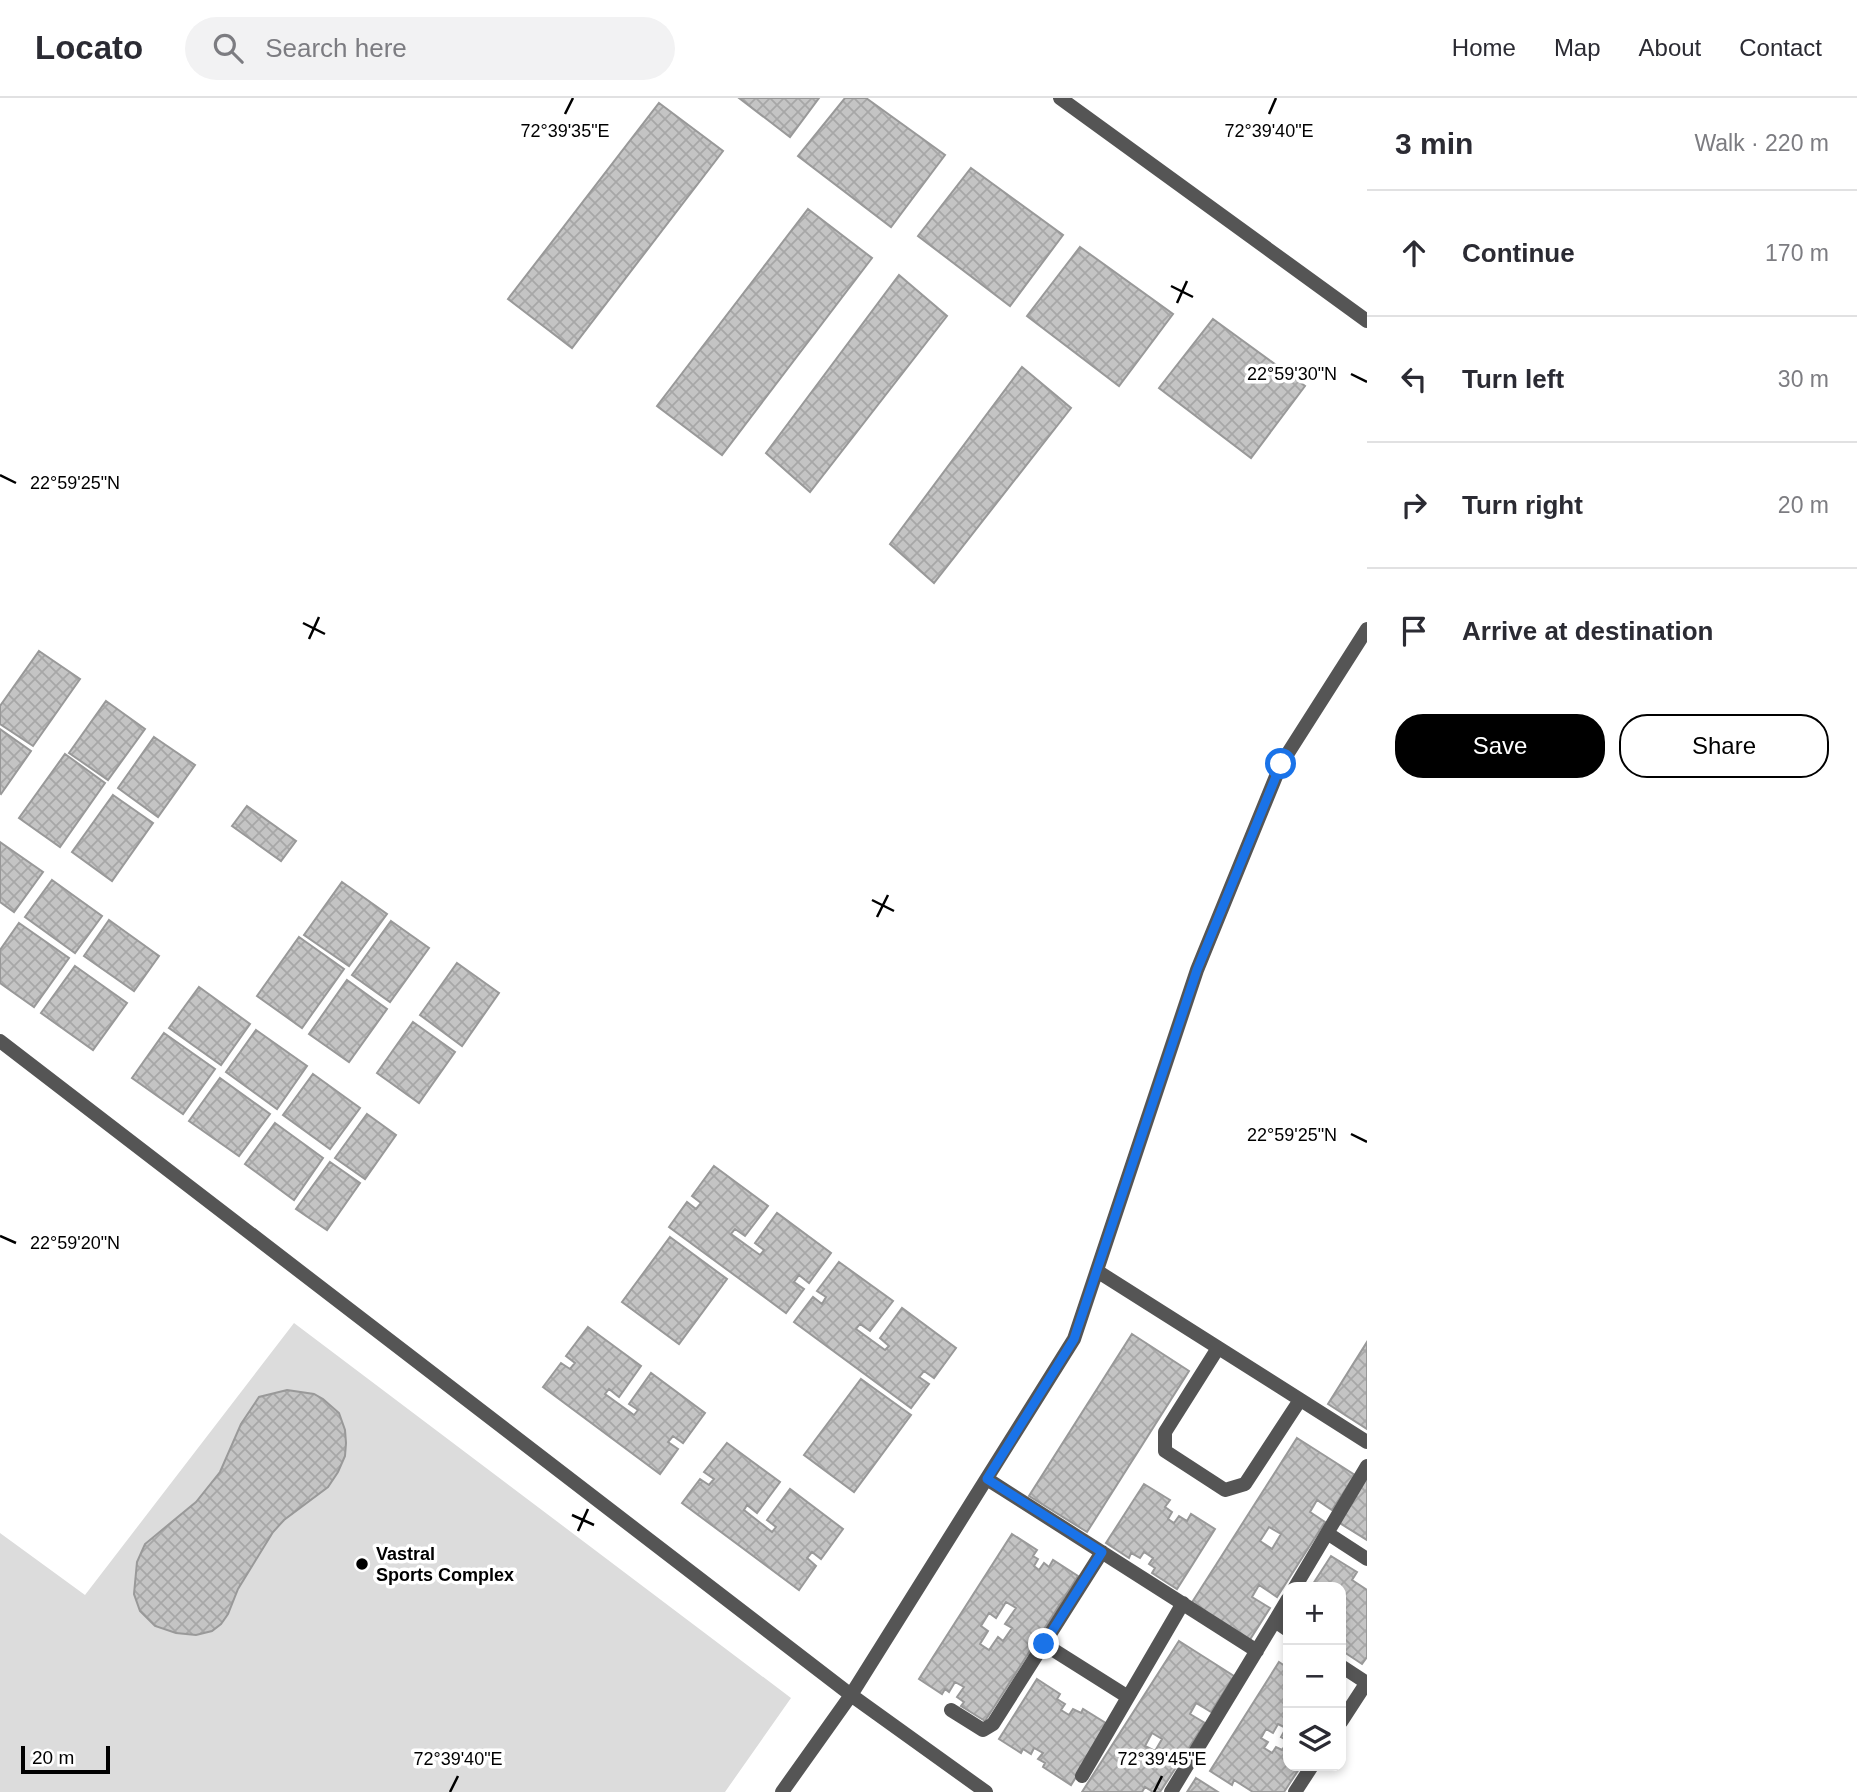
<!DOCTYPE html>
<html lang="en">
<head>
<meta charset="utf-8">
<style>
	:root { --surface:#fff; --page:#f2f2f3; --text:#2b2b33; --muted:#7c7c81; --line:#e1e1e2; --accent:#000 }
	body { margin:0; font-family:Arial,sans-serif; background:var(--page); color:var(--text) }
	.controls { position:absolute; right:21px; bottom:21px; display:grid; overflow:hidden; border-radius:14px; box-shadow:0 4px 10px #0003 }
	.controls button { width:63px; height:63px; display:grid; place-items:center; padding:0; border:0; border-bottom:2px solid var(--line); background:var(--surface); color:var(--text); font:35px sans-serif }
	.scale { position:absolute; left:21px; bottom:18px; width:89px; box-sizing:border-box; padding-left:7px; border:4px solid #000; border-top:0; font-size:19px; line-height:24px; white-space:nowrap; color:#000; -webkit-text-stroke:5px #fff; paint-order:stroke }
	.stop { position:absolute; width:21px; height:21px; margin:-16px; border:5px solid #1a73e8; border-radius:50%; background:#fff }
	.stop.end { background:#1a73e8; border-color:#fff; box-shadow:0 2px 7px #0008 }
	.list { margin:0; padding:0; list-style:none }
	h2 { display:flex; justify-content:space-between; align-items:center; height:91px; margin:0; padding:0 28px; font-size:30px }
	h2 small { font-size:23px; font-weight:400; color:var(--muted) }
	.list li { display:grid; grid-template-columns:46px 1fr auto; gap:21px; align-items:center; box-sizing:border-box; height:126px; padding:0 28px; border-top:2px solid var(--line) }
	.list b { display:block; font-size:26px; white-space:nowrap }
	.list em { font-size:23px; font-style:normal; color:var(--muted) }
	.actions { display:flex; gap:14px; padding:21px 28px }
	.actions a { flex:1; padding:16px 0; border:2px solid var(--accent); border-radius:28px; text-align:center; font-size:24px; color:var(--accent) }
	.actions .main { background:var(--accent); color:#fff }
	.icon { flex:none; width:38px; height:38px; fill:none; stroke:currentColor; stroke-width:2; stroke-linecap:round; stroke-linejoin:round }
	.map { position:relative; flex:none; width:1367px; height:1694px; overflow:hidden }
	header { display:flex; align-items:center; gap:42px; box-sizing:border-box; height:98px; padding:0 35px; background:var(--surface); border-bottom:2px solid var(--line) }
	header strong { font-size:33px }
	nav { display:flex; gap:38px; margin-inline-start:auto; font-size:24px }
	.search { width:490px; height:63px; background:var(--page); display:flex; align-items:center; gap:18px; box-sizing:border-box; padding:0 24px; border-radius:38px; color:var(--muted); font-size:26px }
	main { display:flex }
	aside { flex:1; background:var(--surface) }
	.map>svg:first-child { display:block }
	.pitch { fill:#dcdcdc }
	.building { fill:url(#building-cross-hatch); stroke:#999; stroke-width:2; fill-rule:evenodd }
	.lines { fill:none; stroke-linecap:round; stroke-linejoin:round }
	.minor { stroke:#555; stroke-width:14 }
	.route { stroke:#1a73e8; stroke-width:9 }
	.ticks { fill:none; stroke:#000; stroke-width:2.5 }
	.poi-dot { fill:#000; stroke:#fff; stroke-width:2.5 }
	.labels { text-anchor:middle; stroke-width:7; stroke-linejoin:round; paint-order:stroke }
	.poi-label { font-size:18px; font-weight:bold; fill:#000; stroke:#fff; text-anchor:start }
	.ticks-label { font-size:18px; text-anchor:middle; fill:#000; stroke:#fff; stroke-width:7; stroke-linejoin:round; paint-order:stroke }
</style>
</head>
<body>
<header>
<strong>Locato</strong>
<div class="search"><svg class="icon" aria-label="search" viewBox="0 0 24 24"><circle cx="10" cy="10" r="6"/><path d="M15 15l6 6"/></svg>Search here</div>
<nav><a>Home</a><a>Map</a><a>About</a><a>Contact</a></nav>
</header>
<main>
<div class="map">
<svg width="1367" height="1694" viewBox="0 0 1367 1694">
	<defs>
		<pattern id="building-cross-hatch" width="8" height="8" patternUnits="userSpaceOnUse" patternTransform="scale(1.75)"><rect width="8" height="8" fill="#c4c4c4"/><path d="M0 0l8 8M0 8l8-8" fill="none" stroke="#a7a7a7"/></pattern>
	</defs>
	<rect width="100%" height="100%" fill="#fff"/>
	<!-- pitch -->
	<path class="pitch" d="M 294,1225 L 791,1600 L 725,1694 L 0,1694 L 0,1435 L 85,1497 Z"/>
	<!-- building -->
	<path class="building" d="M 739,0 L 819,0 L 790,39 Z
		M 845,0 L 866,0 L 945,57 L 891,129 L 798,58 Z
		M 659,5 L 723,53 L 572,250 L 508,201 Z
		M 971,70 L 1063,137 L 1010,208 L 918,138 Z
		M 808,111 L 872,160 L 722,357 L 657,308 Z
		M 1080,149 L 1173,216 L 1119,288 L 1027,218 Z
		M 899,177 L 947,218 L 810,394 L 766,355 Z
		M 1213,221 L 1305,288 L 1251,360 L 1159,290 Z
		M 1022,269 L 1071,310 L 934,485 L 890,446 Z
		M 39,553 L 80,581 L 33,648 L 0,626 L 0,608 Z
		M 106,603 L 145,631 L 108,682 L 69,655 Z
		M 0,631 L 31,653 L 1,696 L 0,695 Z
		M 154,639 L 195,667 L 158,719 L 118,690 Z
		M 65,656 L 105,685 L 60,749 L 19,720 Z
		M 113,697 L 153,725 L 112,783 L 72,754 Z
		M 247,708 L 296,743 L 281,763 L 232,728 Z
		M 0,744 L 43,774 L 14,814 L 0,804 Z
		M 52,782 L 102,818 L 75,855 L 25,819 Z
		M 342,784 L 387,816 L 349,868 L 304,837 Z
		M 109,822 L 159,858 L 134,893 L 84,858 Z
		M 391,823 L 429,850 L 390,904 L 352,877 Z
		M 19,825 L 69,860 L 34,909 L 0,885 L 0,852 Z
		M 299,839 L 344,871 L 302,930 L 257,898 Z
		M 457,865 L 499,895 L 462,948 L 420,917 Z
		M 75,868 L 127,905 L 93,952 L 41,915 Z
		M 347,882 L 387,911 L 349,964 L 309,936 Z
		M 199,889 L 250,926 L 221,967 L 169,930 Z
		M 413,924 L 455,954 L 419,1005 L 377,975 Z
		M 256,932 L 307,968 L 277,1011 L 226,974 Z
		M 164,935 L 215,971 L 183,1016 L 132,980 Z
		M 313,976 L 360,1010 L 330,1051 L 283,1017 Z
		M 220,980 L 270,1016 L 239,1058 L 189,1023 Z
		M 367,1016 L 396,1037 L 365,1081 L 335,1060 Z
		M 275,1025 L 323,1060 L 294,1102 L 245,1066 Z
		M 330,1064 L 360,1085 L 327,1132 L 296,1111 Z
		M 714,1068 L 768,1108 L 745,1138 L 735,1131 L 731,1136 L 760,1157 L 764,1152 L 755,1145 L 777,1115 L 831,1155 L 809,1185 L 799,1177 L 794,1184 L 804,1191 L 786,1215 L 669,1129 L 687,1104 L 696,1111 L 701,1105 L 692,1098 Z
		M 670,1139 L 727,1181 L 679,1246 L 622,1204 Z
		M 839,1164 L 893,1203 L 870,1233 L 860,1226 L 856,1231 L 885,1252 L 889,1248 L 880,1240 L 902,1210 L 956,1250 L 934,1280 L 924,1273 L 919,1279 L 929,1286 L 911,1310 L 794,1224 L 813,1199 L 822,1206 L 826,1199 L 817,1193 Z
		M 588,1229 L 641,1268 L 619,1299 L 609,1291 L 605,1296 L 634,1317 L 638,1312 L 629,1306 L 651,1275 L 705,1315 L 683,1345 L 673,1338 L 668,1344 L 678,1351 L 660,1376 L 543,1289 L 561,1265 L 570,1271 L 575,1265 L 566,1258 Z
		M 1132,1236 L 1189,1273 L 1087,1434 L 1029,1398 Z
		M 1367,1244 L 1367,1331 L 1328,1306 Z
		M 861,1281 L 911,1317 L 854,1394 L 804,1357 Z
		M 287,1292 L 314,1296 L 323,1301 L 339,1315 L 345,1332 L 346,1345 L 345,1358 L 338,1374 L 328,1389 L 284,1422 L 273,1434 L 238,1491 L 228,1516 L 221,1526 L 212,1533 L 196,1537 L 176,1535 L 155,1528 L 140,1513 L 134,1496 L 137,1464 L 145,1446 L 196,1404 L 220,1374 L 241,1326 L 259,1299 Z
		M 1297,1340 L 1355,1377 L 1332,1412 L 1317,1402 L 1310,1414 L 1325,1424 L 1277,1499 L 1259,1487 L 1252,1499 L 1270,1510 L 1249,1543 L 1191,1506 ZM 1269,1429 L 1281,1436 L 1272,1451 L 1260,1443 Z
		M 727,1345 L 780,1384 L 757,1415 L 747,1407 L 744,1412 L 772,1434 L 776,1429 L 767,1422 L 790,1391 L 843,1431 L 821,1461 L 812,1454 L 807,1460 L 816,1468 L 799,1492 L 682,1405 L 700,1381 L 709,1387 L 714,1381 L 704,1374 Z
		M 1367,1378 L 1367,1442 L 1338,1424 Z
		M 1144,1386 L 1170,1402 L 1165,1409 L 1172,1414 L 1168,1421 L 1174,1425 L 1179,1418 L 1187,1423 L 1191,1416 L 1215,1431 L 1177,1491 L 1152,1475 L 1155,1470 L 1149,1466 L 1153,1460 L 1144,1454 L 1140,1460 L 1131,1455 L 1129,1460 L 1106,1445 Z
		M 1012,1436 L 1037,1452 L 1033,1458 L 1038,1461 L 1034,1468 L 1039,1472 L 1044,1465 L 1049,1469 L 1053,1462 L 1078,1478 L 985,1623 L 961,1608 L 964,1604 L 957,1599 L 964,1589 L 955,1584 L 949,1594 L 945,1591 L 942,1596 L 919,1581 ZM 1006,1504 L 1016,1510 L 1005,1526 L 1012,1530 L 1003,1543 L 998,1539 L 989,1552 L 980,1546 L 988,1533 L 981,1528 L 989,1515 L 996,1520 Z
		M 1331,1458 L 1357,1474 L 1352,1482 L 1367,1492 L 1367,1559 L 1362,1566 L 1341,1552 L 1341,1489 L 1311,1489 Z
		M 1179,1543 L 1234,1578 L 1211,1614 L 1196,1605 L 1190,1616 L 1205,1625 L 1160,1694 L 1153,1694 L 1145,1689 L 1142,1694 L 1082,1694 ZM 1152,1635 L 1162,1641 L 1155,1653 L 1145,1648 Z
		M 1279,1564 L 1288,1570 L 1288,1668 L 1301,1668 L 1284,1694 L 1253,1694 L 1234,1682 L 1232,1687 L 1210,1673 ZM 1278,1626 L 1286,1630 L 1281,1639 L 1288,1643 L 1282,1652 L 1276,1649 L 1272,1655 L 1264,1650 L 1268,1644 L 1261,1640 L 1266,1631 L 1273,1635 Z
		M 1037,1581 L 1060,1596 L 1057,1601 L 1065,1606 L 1061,1612 L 1069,1617 L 1073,1611 L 1081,1615 L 1083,1611 L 1109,1627 L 1071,1687 L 1043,1669 L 1045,1665 L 1038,1661 L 1043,1655 L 1034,1650 L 1031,1656 L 1023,1651 L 1021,1655 L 999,1641 Z
		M 1196,1680 L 1218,1694 L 1187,1694 Z"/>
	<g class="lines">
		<!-- minor -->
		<path class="minor" d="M 1060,0 L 1367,223
			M 0,943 L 851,1597 L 986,1694
			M 1097,1173 L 1367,1344
			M 1218,1250 L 1165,1334 L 1165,1353 L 1225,1392 L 1245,1386 L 1300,1302
			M 987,1381 L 1257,1553
			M 1327,1435 L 1367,1461
			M 1295,1489 L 1367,1368
			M 1275,1523 L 1288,1532
			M 1044,1546 L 1128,1599
			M 1341,1568 L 1367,1585
			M 951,1612 L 983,1632 L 993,1626 L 1102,1454
			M 1341,1624 L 1367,1584
			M 1082,1678 L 1183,1505
			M 782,1694 L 851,1597 L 1074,1241 L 1197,872 L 1281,666 L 1367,531
			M 1171,1694 L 1288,1501
			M 1295,1694 L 1312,1668"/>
	</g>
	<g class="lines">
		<!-- route -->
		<path class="route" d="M 1044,1546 L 1102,1454 L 987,1381 L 1074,1241 L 1197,872 L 1281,666"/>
	</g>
	<!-- ticks -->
	<path class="ticks" d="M 565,16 L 573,0M 1269,16 L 1276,0M 1171,188 L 1193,199M 1177,205 L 1187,183M 1351,276 L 1367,284M 0,377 L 16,385M 303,525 L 325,536M 309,541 L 319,519M 872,802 L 894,813M 877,819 L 888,797M 1351,1036 L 1367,1044M 0,1138 L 16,1145M 572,1417 L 594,1427M 578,1433 L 588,1411M 450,1694 L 458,1678M 1154,1694 L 1162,1678"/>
	<!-- markers -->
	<circle class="poi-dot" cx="362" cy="1466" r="7"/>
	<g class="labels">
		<!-- poi labels -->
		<g class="poi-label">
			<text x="376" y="1462">Vastral<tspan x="376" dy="21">Sports Complex</tspan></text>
		</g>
	</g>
	<g class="ticks-label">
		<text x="565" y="39">72°39'35"E</text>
		<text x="1269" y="39">72°39'40"E</text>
		<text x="1292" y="282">22°59'30"N</text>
		<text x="75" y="391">22°59'25"N</text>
		<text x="1292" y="1043">22°59'25"N</text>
		<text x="75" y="1151">22°59'20"N</text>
		<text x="458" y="1667">72°39'40"E</text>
		<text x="1162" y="1667">72°39'45"E</text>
	</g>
</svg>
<div class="controls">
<button>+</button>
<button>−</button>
<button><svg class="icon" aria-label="layers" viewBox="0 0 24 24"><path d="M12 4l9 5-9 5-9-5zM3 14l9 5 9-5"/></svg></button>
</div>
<div class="scale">20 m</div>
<div class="stop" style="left:1281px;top:666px"></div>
<div class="stop end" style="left:1044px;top:1546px"></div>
</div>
<aside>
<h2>3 min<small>Walk · 220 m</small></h2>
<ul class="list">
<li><svg class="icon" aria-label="ahead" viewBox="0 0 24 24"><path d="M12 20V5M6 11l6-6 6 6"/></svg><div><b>Continue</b></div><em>170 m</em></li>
<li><svg class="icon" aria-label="left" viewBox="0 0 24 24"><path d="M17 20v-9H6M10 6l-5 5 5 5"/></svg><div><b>Turn left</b></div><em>30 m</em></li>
<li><svg class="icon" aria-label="right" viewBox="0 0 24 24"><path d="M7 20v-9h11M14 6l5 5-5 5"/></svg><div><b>Turn right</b></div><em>20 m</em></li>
<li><svg class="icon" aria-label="arrive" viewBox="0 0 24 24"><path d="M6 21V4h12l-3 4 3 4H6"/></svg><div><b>Arrive at destination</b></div></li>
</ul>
<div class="actions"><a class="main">Save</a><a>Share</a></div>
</aside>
</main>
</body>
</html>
